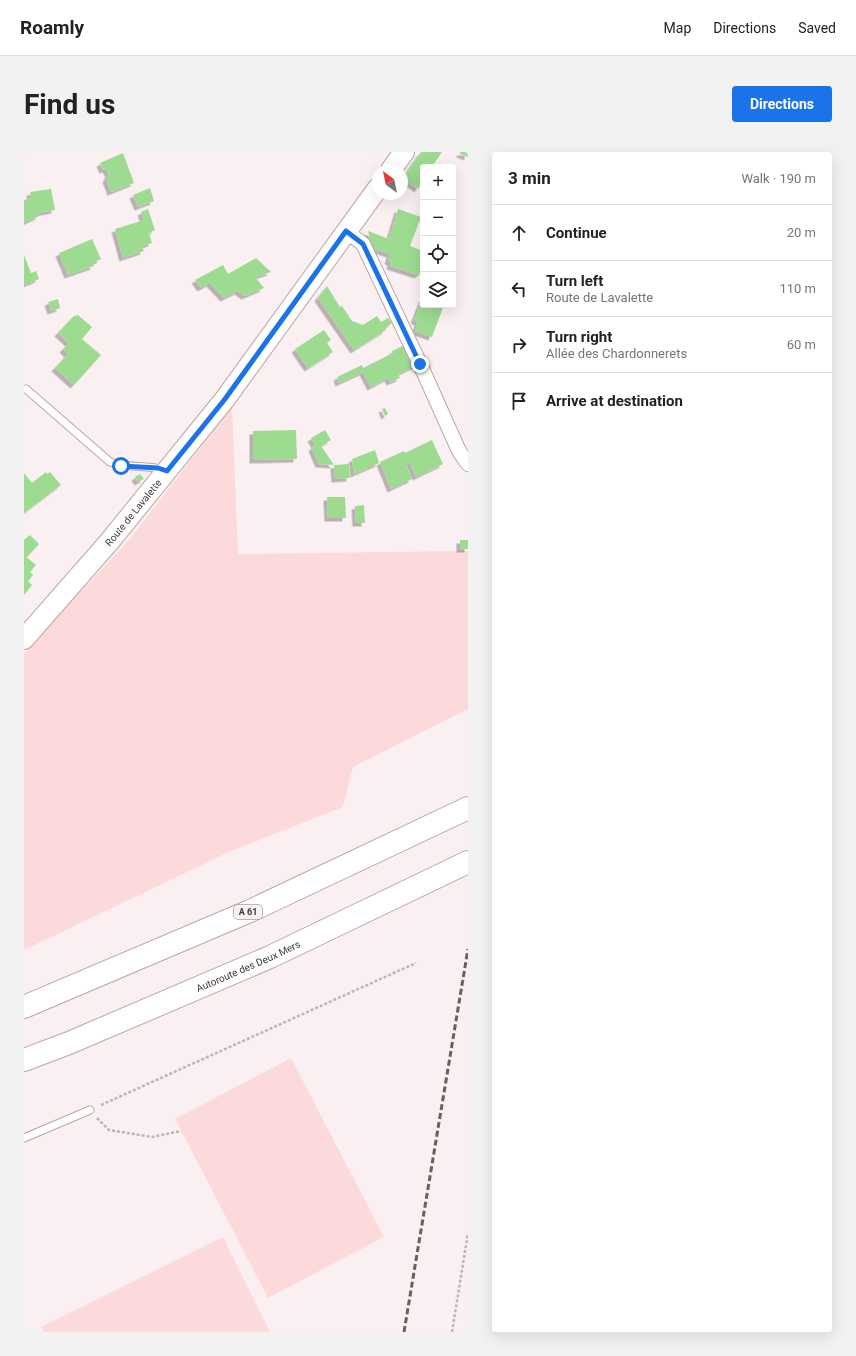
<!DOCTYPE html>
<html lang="en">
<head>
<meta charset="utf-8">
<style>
	:root { --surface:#fff; --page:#f2f2f2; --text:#222; --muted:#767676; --line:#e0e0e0; --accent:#1a73e8 }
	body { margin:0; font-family:Roboto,sans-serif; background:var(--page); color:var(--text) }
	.controls { position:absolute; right:12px; top:12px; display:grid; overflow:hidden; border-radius:4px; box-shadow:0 4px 16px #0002 }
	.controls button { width:36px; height:36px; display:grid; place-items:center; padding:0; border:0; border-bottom:1px solid var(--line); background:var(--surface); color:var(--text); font:20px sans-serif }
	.compass { position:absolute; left:348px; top:12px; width:36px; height:36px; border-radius:50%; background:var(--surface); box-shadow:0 4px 16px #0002; rotate:327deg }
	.stop { position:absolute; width:12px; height:12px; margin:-9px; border:3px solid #1a73e8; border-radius:50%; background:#fff }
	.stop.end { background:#1a73e8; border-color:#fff; box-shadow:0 1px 4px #0008 }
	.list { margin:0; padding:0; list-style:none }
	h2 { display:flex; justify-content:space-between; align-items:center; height:52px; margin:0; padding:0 16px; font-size:17px }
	h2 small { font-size:13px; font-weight:400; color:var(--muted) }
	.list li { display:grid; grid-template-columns:26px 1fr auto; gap:12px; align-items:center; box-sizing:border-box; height:56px; padding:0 16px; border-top:1px solid var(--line) }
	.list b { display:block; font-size:15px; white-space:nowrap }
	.list p { margin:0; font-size:13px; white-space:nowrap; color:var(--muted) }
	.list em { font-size:13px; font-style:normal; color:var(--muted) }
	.icon { flex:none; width:22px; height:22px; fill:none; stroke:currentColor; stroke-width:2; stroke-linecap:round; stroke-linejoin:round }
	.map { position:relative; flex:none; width:444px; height:1180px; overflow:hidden; border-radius:4px }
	header { display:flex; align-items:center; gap:24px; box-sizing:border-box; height:56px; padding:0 20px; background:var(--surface); border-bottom:1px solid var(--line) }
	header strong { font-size:19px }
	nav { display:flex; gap:22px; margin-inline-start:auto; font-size:14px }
	.intro { display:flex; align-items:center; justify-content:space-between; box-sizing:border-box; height:96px; padding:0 24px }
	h1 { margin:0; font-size:28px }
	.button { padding:10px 18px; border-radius:4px; background:var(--accent); color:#fff; font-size:14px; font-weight:700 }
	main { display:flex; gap:24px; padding:0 24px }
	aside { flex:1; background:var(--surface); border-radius:4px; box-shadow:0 4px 16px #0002 }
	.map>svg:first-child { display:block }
	.green { fill:#fcd9da }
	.building { fill:#9ddb91; filter:url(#shadow) }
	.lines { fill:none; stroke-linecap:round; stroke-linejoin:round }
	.service-casing { stroke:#bea4a5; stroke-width:9 }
	.minor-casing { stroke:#bea4a5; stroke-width:16 }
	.secondary-casing { stroke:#bea4a5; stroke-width:22 }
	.motorway-casing { stroke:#bea4a5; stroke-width:24 }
	.path { stroke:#bfb4b5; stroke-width:2.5; stroke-dasharray:3 2; stroke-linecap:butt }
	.service { stroke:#fff; stroke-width:7 }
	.minor { stroke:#fff; stroke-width:14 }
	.secondary { stroke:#fff; stroke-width:20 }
	.motorway { stroke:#fff; stroke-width:22 }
	.rail { stroke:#695f5f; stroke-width:3; stroke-dasharray:6 3; stroke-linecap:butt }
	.route { stroke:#1a73e8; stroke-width:5 }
	.labels { text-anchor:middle; stroke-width:3; stroke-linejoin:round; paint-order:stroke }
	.shield { fill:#fbf0f1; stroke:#796e6f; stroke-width:1 }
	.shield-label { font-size:9px; font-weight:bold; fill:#413737 }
	.street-label { font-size:10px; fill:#413737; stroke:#fbf0f1 }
</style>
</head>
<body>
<header>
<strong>Roamly</strong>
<nav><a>Map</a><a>Directions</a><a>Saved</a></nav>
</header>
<div class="intro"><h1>Find us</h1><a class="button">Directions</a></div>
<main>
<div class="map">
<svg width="444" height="1180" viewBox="0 0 444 1180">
	<defs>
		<filter id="shadow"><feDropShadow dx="-3.5" dy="3.5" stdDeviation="0" flood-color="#0004"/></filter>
	</defs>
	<rect width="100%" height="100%" fill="#fbf0f1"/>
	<!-- green -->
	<path class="green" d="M 208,255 L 214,402 L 444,399 L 444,557 L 329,615 L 319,655 L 207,699 L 0,798 L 0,502 L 17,482 L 105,388 Z
		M 267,906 L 360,1085 L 244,1146 L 151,967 Z
		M 199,1085 L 246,1180 L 20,1180 L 17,1175 Z"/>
	<!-- building -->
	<path class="building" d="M 397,0 L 418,0 L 408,15 L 399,15 L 399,29 L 394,37 L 379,26 Z
		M 436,0 L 444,0 L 444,5 L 436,2 Z
		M 99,1 L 110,31 L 87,40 L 82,27 L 85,22 L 82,17 L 79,18 L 76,11 Z
		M 126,36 L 130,49 L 114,55 L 109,43 Z
		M 27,37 L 31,58 L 14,61 L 15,64 L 0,71 L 0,48 L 7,46 L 6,40 Z
		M 124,57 L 131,78 L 125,81 L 128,91 L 118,94 L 120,99 L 99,106 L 91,77 L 120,68 L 117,60 Z
		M 374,57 L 397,65 L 386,94 L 399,99 L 399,120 L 398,120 L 394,123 L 366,114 L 367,110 L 364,109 L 366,102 L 348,96 L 344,79 L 365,87 Z
		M 68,87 L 77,107 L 68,111 L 70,114 L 44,123 L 35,101 Z
		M 0,103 L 7,121 L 12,119 L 15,127 L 0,133 Z
		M 232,106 L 247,120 L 231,125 L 240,136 L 221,144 L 214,139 L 200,146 L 186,131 L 177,136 L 171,128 L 199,113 L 204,122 Z
		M 303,134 L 316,155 L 318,154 L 328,169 L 339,173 L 353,164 L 357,170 L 364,166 L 368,171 L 361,176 L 362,178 L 330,198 L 294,146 Z
		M 399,145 L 399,153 L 420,153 L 408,185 L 391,179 L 394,170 L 390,168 Z
		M 34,147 L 36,156 L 27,159 L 24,150 Z
		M 54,163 L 68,175 L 58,187 L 77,203 L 50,233 L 31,216 L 44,202 L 39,197 L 45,191 L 34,181 L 50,164 Z
		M 300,178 L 307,188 L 303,191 L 309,200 L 284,216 L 271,197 Z
		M 383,192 L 393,213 L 374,222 L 376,226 L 366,230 L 364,226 L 347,235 L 339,220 L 315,231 L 313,225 L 338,213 L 339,216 L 369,201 L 368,199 Z
		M 361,256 L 364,262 L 361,264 L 358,257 Z
		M 272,278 L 273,307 L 229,308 L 229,279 Z
		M 301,278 L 307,288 L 297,294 L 310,313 L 325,312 L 326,326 L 311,327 L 310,313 L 295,312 L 288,296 L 291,293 L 287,286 Z
		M 408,288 L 419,312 L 392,325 L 386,311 L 382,312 L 388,327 L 367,337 L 356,310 L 380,299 L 381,301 Z
		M 351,298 L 355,311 L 330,322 L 328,307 Z
		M 22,320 L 23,322 L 26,320 L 37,333 L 0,361 L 0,321 L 8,331 Z
		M 116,322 L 120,327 L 114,330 L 111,325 Z
		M 303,345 L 321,345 L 322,366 L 304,366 Z
		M 340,353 L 341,371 L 332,371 L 331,354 Z
		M 6,383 L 15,392 L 5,403 L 3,402 L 1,404 L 12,413 L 6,420 L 9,423 L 4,429 L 8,433 L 0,443 L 0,388 Z
		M 436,388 L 444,388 L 444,397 L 436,397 Z"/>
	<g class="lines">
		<defs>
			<path id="service" d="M 2,237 L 86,310 C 105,317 122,312 141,318
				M 0,986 L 66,958"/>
			<path id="minor" d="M 322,79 L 339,92 L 396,212 L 435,299 L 444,312"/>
			<g id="secondary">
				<path d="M 367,18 L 380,0"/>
				<path id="s1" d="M 0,487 L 85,390 L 201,247 L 354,36"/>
			</g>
			<g id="motorway">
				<path d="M 0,855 L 226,759 L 444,656"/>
				<path id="s2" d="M 0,908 L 45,891 L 246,805 L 444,710"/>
			</g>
		</defs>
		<!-- service casing -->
		<use href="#service" class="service-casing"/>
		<!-- minor casing -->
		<use href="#minor" class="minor-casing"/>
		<!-- secondary casing -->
		<use href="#secondary" class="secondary-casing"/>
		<!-- motorway casing -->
		<use href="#motorway" class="motorway-casing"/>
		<!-- path -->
		<path class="path" d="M 77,953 L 392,811
			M 73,966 L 85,978 L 128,985 L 157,979
			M 428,1180 L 444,1081"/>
		<!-- service -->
		<use href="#service" class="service"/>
		<!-- minor -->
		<use href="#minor" class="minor"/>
		<!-- secondary -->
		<use href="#secondary" class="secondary"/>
		<!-- motorway -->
		<use href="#motorway" class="motorway"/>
		<!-- rail -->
		<path class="rail" d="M 380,1180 L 444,797"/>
	</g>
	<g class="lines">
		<!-- route -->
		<path class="route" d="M 97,314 L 134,316 L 143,319 L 201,247 L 322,79 L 339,92 L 396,212"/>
	</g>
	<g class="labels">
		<!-- shield labels -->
		<rect class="shield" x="210" y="753" width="28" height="14" rx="3"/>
		<g class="shield-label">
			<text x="224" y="763">A 61</text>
		</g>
		<!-- street labels -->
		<g class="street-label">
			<text dy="4" stroke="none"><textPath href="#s1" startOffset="167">Route de Lavalette</textPath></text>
			<text dy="4" stroke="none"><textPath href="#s2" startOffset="243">Autoroute des Deux Mers</textPath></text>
		</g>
	</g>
</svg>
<div class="controls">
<button>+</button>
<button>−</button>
<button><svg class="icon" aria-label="locate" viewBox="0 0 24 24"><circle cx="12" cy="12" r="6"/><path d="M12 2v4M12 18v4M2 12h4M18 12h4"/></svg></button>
<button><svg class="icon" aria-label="layers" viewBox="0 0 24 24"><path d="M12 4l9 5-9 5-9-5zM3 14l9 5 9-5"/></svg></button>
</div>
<svg class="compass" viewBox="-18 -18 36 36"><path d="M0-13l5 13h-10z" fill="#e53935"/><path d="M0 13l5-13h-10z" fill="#767676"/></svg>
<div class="stop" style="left:97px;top:314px"></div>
<div class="stop end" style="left:396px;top:212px"></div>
</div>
<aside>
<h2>3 min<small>Walk · 190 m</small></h2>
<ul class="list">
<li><svg class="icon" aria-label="ahead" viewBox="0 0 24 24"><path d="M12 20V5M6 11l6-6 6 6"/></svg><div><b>Continue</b></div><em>20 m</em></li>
<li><svg class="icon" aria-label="left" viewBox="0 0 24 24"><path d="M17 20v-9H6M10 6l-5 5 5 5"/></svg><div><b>Turn left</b><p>Route de Lavalette</p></div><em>110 m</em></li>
<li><svg class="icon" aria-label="right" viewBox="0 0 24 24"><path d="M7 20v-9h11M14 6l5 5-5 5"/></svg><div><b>Turn right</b><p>Allée des Chardonnerets</p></div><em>60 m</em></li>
<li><svg class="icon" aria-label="arrive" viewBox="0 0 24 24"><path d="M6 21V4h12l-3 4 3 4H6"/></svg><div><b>Arrive at destination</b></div></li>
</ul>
</aside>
</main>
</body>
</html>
